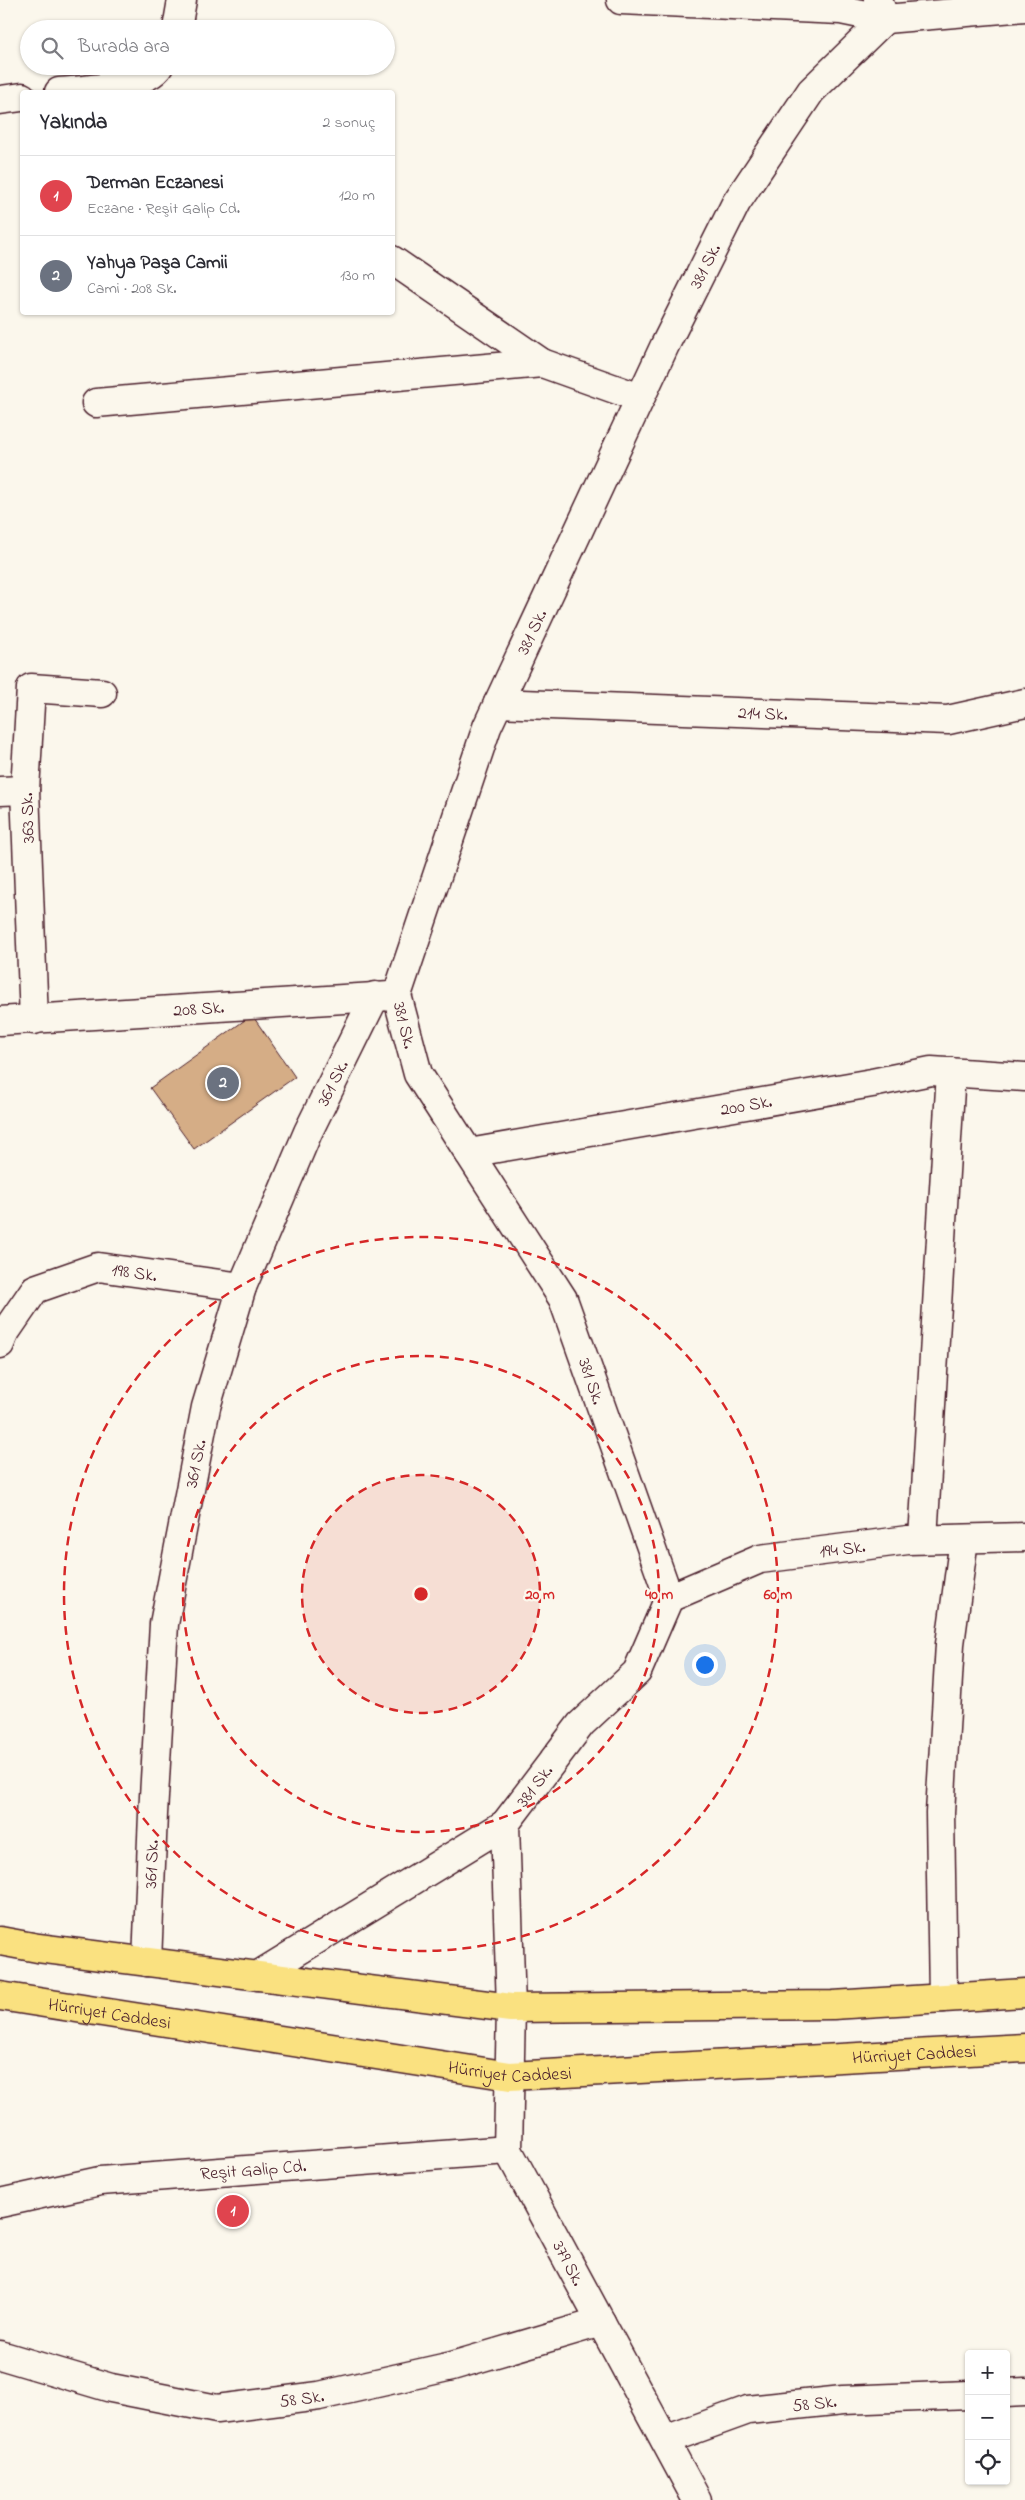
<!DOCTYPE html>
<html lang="tr">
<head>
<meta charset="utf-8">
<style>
	:root { --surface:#fff; --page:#f2f2f3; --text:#2b2b33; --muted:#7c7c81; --line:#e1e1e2; --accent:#1f6fb2 }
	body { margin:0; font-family:"Indie Flower",sans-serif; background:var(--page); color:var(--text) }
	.controls { position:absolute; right:15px; bottom:15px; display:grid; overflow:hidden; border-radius:5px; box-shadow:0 1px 4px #0004 }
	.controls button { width:45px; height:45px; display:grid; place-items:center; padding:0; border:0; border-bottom:1px solid var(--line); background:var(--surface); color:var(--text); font:25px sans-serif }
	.you { position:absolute; left:704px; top:1664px; width:18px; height:18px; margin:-12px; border:4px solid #fff; border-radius:50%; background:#1a73e8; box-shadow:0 0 0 8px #1a73e833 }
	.badge { display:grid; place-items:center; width:32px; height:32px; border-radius:50%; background:var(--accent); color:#fff; font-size:16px; font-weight:700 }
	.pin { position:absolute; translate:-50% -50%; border:2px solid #fff; box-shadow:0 1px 5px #0006 }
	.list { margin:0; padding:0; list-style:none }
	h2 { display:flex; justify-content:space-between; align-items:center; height:65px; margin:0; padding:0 20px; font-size:21px }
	h2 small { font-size:16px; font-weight:400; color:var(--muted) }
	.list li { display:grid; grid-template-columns:32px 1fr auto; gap:15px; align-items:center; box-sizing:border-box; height:80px; padding:0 20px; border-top:1px solid var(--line) }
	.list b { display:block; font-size:19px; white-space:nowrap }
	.list p { margin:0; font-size:16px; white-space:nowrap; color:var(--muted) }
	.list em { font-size:16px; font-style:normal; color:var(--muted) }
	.icon { flex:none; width:28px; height:28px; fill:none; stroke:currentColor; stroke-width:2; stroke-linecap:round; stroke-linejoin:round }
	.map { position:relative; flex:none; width:1025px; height:2500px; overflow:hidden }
	.search { position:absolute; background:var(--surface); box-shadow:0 1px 4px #0004; left:20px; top:20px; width:375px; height:55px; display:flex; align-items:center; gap:12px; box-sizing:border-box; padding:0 18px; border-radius:28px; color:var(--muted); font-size:19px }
	.panel { position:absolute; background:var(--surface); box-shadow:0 1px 4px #0004; left:20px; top:90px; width:375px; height:225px; border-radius:5px }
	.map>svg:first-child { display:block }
	.building { fill:#d5ad86; stroke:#4a1f2b }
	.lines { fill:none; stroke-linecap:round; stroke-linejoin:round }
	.minor-casing { stroke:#4a1f2b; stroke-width:31 }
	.major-casing { stroke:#4a1f2b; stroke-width:31 }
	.minor { stroke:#fbf7ec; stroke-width:28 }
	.major { stroke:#fae180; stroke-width:28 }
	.ring { fill:none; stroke:#d62828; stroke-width:2.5; stroke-dasharray:9 6 }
	.labels { text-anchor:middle; stroke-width:4.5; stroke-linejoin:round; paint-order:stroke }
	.street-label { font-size:18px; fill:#4a1f2b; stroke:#fbf7ec }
	.centre { fill:#d62828; stroke:#fbf7ec; stroke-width:2.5 }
	.ring-label { font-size:15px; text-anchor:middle; font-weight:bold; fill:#d62828; stroke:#fbf7ec; stroke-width:4.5; stroke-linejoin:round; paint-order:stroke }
</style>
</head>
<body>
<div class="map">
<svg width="1025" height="2500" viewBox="0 0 1025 2500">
	<rect width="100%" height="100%" fill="#fbf7ec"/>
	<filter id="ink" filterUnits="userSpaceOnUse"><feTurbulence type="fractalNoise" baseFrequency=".02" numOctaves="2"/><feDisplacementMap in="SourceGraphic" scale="10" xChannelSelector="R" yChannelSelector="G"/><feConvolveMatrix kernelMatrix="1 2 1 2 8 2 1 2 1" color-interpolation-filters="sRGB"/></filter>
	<g filter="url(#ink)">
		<!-- building -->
		<path class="building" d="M 252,1015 L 295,1077 L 194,1149 L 150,1088 Z"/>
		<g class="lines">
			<defs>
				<g id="minor">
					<path d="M 621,0 L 841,10 L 885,19 L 1025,7"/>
					<path d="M 177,29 L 182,0"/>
					<path d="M 59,92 C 83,90 147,87 159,66"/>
					<path d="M 0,100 L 22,97"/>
					<path d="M 392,260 L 542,363"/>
					<path d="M 96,403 L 542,363 L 640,398"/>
					<path id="s1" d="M 498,703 L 948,720 L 1025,703"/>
					<path d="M 0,791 L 25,790"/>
					<path d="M 34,1020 L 25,790 L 31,688 L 102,693"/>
					<path id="s2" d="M 0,1021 L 390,996"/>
					<path id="s3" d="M 469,1153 L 872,1083 L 931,1071 L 1025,1077"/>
					<path id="s4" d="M 0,1344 L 4,1334 L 35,1289 L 98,1267 L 242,1287"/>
					<path d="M 923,1539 L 951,1072"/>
					<path id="s5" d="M 669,1598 L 760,1559 L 908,1540 L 1025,1537"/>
					<path id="s6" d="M 147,1962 L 153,1814 L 164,1624 L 206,1407 L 242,1287 L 308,1132 L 375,996"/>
					<path d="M 257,1976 L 505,1824"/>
					<path d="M 943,1998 L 940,1813 L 950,1644 L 964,1539"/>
					<path id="s7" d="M 0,2203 L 100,2181 L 508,2150"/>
					<path id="s8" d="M 0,2355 L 111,2388 L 217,2409 L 319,2396 L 452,2366 L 601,2322"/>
					<path d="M 1006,2393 L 1025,2392"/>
					<path id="s9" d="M 665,2440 L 748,2410 L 843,2400 L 969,2395"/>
					<path id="s10" d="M 697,2500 L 508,2150 L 511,2008 L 505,1824 L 581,1724 L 637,1672 L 669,1598 L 563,1299 L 418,1074 L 397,995 L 487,727 L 665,345 L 736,203 L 811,91 L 885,19 L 878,0"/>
				</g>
				<g id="major">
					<path d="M 0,1941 L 38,1948 L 511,2008 L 833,2005 L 1025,1993"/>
					<path id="s11" d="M 0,1996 L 510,2076 L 1025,2048"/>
				</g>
			</defs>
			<!-- minor casing -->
			<use href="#minor" class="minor-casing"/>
			<!-- major casing -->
			<use href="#major" class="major-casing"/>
			<!-- minor -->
			<use href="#minor" class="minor"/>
			<!-- major -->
			<use href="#major" class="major"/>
		</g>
	</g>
	<!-- distance rings -->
	<circle cx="421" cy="1594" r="119" fill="#d62828" fill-opacity=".12"/>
	<g class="ring">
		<circle cx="421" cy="1594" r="119"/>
		<circle cx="421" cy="1594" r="238"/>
		<circle cx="421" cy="1594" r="357"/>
	</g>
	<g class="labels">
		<!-- street labels -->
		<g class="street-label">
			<text dy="6" stroke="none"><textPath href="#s10" startOffset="2466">381 Sk.</textPath></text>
			<text dy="6" stroke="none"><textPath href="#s10" startOffset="2061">381 Sk.</textPath></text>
			<text dy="6" stroke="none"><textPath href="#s1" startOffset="265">214 Sk.</textPath></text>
			<text transform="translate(27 818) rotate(-92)" y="6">363 Sk.</text>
			<text dy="6" stroke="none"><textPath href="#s2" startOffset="199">208 Sk.</textPath></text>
			<text transform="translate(405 1025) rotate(76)" y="6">381 Sk.</text>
			<text dy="6" stroke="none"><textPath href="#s6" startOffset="908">361 Sk.</textPath></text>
			<text dy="6" stroke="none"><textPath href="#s3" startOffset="281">200 Sk.</textPath></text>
			<text dy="6" stroke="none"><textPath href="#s4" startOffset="169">198 Sk.</textPath></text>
			<text transform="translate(592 1381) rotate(71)" y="6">381 Sk.</text>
			<text dy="6" stroke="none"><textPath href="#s6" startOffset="502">361 Sk.</textPath></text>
			<text dy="6" stroke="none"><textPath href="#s5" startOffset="182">194 Sk.</textPath></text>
			<text dy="6" stroke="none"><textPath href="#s10" startOffset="772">381 Sk.</textPath></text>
			<text dy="6" stroke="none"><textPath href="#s6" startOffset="98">361 Sk.</textPath></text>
			<text dy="6" stroke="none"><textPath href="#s11" startOffset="111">Hürriyet Caddesi</textPath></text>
			<text dy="6" stroke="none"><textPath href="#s11" startOffset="921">Hürriyet Caddesi</textPath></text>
			<text dy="6" stroke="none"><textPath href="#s11" startOffset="516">Hürriyet Caddesi</textPath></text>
			<text dy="6" stroke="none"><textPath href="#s7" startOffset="256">Reşit Galip Cd.</textPath></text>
			<text transform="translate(569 2263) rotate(62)" y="6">379 Sk.</text>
			<text dy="6" stroke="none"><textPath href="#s8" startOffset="309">58 Sk.</textPath></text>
			<text dy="6" stroke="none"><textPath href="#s9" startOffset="155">58 Sk.</textPath></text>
		</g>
	</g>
	<circle cx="421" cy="1594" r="8" class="centre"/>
	<g class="ring-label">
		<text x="540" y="1599">20 m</text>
		<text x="659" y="1599">40 m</text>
		<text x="778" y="1599">60 m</text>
	</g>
</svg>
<div class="controls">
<button>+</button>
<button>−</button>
<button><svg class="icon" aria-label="locate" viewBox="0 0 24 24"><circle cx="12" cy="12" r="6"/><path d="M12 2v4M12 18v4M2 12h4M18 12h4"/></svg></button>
</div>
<div class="you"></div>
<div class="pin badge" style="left:233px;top:2211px;background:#e0444e">1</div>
<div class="pin badge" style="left:223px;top:1083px;background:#6b7280">2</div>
<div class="search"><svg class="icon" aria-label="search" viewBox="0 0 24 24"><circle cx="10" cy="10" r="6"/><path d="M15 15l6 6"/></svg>Burada ara</div>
<section class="panel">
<h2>Yakında<small>2 sonuç</small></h2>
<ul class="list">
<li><span class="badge" style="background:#e0444e">1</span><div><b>Derman Eczanesi</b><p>Eczane · Reşit Galip Cd.</p></div><em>120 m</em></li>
<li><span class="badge" style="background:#6b7280">2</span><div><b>Yahya Paşa Camii</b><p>Cami · 208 Sk.</p></div><em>130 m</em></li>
</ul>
</section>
</div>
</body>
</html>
